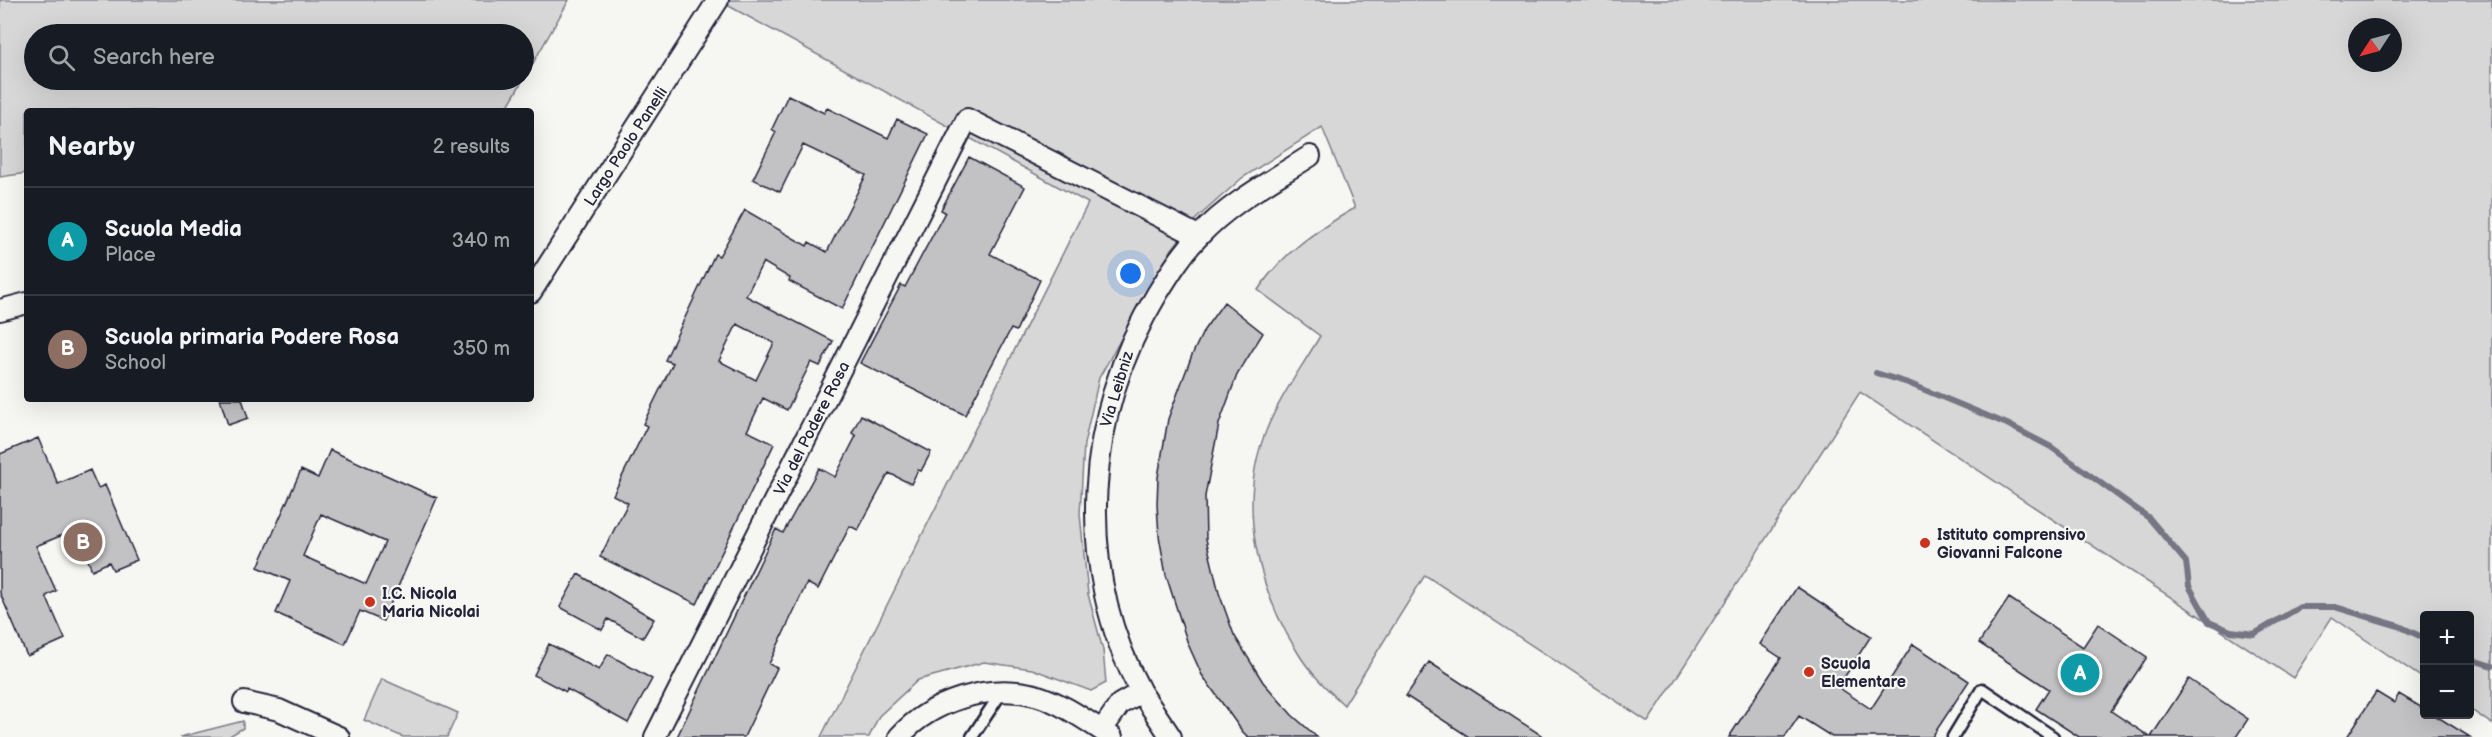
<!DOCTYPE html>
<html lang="en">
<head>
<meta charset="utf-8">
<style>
	:root { --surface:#171b24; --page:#20242c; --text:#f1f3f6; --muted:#9ea1a6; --line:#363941; --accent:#1a73e8 }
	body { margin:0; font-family:"Balsamiq Sans",sans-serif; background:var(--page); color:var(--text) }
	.controls { position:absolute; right:18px; bottom:18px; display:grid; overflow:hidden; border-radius:6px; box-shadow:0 6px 24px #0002 }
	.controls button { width:54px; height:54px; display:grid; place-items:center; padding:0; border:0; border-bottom:2px solid var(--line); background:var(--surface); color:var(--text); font:30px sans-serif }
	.compass { position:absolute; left:2348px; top:18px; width:54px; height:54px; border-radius:50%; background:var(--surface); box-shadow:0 6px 24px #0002; rotate:234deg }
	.you { position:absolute; left:1131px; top:274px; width:21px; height:21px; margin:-15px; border:4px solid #fff; border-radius:50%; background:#1a73e8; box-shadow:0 0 0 9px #1a73e833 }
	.badge { display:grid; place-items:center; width:39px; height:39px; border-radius:50%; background:var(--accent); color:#fff; font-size:20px; font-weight:700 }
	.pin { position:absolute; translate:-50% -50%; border:3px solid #fff; box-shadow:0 2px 6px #0006 }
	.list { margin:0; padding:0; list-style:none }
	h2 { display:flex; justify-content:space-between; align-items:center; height:78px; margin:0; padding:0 24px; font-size:26px }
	h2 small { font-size:20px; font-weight:400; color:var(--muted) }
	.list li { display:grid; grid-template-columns:39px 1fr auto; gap:18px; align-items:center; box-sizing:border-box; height:108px; padding:0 24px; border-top:2px solid var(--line) }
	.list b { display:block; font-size:22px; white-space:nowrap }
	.list p { margin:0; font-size:20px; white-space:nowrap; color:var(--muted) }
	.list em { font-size:20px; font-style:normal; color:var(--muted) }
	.icon { flex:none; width:33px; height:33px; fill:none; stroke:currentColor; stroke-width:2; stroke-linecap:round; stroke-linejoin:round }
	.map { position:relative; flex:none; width:2492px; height:737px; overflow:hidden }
	.search { position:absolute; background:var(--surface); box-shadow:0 6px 24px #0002; left:24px; top:24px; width:510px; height:66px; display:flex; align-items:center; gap:15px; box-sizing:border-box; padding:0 21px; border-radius:33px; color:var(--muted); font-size:22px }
	.panel { position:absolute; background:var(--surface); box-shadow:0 6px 24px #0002; left:24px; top:108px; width:510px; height:294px; border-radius:6px }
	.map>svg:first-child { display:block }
	.green { fill:#d7d7d7; stroke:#7c7c89; stroke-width:1.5; fill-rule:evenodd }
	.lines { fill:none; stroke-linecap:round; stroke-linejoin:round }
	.stream { stroke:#757583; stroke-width:6 }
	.building { fill:#c2c2c4; stroke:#22223b; stroke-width:1.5; fill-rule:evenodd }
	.lane-casing { stroke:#22223b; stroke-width:15 }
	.street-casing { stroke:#22223b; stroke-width:24 }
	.lane { stroke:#f6f6f2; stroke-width:10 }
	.street { stroke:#f6f6f2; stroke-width:20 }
	.poi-dot { fill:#c8321e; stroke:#f6f6f2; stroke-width:2 }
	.labels { text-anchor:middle; stroke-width:4.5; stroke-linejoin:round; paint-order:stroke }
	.street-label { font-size:16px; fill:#22223b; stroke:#f6f6f2 }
	.poi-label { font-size:16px; font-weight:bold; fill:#22223b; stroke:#f6f6f2; text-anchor:start }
</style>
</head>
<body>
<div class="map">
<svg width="2492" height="737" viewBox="0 0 2492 737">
	<rect width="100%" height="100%" fill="#f6f6f2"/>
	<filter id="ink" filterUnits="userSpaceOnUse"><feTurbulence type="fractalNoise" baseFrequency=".0167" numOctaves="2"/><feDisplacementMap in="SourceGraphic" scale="12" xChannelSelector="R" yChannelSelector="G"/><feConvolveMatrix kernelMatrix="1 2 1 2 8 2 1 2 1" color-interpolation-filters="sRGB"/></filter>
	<g filter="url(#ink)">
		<!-- green -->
		<path class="green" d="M 0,0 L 569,0 L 524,79 L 524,34 L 34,34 L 34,80 L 523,80 L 505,111 L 27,111 L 27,173 L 0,177 Z
			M 718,0 L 2492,0 L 2492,724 L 2470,709 L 2470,616 L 2424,616 L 2424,679 L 2332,617 L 2293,678 L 1860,392 L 1648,722 L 1425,575 L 1344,705 C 1327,689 1310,673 1298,653 C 1258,590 1236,504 1266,431 C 1279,398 1302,367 1320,336 L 1258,290 C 1282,253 1317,230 1355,208 L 1322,127 L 1242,178 L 1196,219 L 1172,249 L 1099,378 L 1084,444 L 1080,514 L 1088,594 L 1103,650 L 1106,683 L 1091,691 L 1032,669 L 984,662 L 918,680 L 879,716 L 869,737 L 821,737 L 1088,203 ZM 2357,27 L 2393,27 L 2393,63 L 2357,63 Z
			M 382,679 L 458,713 L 447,737 L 403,737 L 364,720 Z
			M 243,721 L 243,728 L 228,737 L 180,737 Z"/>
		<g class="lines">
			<!-- stream -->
			<path class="stream" d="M 1876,373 L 1908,383 L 2007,424 L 2051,447 L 2149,518 L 2186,562 L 2189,586 L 2209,622 L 2231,631 L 2254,634 L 2300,607 L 2335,607 L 2399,626 L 2424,638
				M 2470,659 L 2492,666"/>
		</g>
		<!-- building -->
		<path class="building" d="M 788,95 L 824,113 L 827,108 L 888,138 L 897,119 L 928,134 L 842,309 L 789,281 L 790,278 L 763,262 L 746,296 L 833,341 L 820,366 L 811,362 L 787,410 L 763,398 L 747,431 L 774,444 L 697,604 L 600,557 L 628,503 L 613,495 L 647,426 L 643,424 L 673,363 L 665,360 L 715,254 L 719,256 L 745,210 L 807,246 L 809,242 L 827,252 L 866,175 L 803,145 L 780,192 L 753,179 L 776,132 L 772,129 ZM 737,324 L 774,343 L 756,380 L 719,361 Z
			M 969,157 L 1025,187 L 990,254 L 1040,280 L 1016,331 L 1011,329 L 965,415 L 860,363 L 901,285 L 905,287 L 945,212 L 941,210 Z
			M 1224,302 L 1263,333 L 1237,375 L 1219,424 L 1205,496 L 1206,539 L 1219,593 L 1234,635 L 1263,682 L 1292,715 L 1317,737 L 1248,737 L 1242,731 L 1202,675 L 1188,644 L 1166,575 L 1159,536 L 1157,505 L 1158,477 L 1168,419 L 1192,355 L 1204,330 Z
			M 220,399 L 242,399 L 248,418 L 228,425 Z
			M 861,415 L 931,452 L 921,471 L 918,470 L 911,484 L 889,473 L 858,530 L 850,526 L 818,589 L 807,583 L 769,664 L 777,668 L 744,737 L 677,737 L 776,529 L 783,533 L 819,468 L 835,477 L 856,436 L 852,433 Z
			M 38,438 L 58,484 L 90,470 L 98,488 L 105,485 L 137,560 L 113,570 L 109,562 L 92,570 L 75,530 L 36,546 L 56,591 L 46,596 L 65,639 L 27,656 L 0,593 L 0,454 Z
			M 330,450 L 437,498 L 383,621 L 360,611 L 345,644 L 276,613 L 290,581 L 258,567 L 301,470 L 318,478 ZM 321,514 L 385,542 L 366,584 L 303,556 Z
			M 578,574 L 654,619 L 643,638 L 608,619 L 602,630 L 560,607 Z
			M 1797,587 L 1871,636 L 1838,687 L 1871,709 L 1913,644 L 1969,681 L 1932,737 L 1832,737 L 1799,716 L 1785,737 L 1729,737 L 1781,658 L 1760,644 Z
			M 2009,598 L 2083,647 L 2098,624 L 2147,657 L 2111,711 L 2150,737 L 2079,737 L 2036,709 L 2049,689 L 1979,643 Z
			M 549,644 L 599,670 L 608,654 L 652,679 L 628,723 L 567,689 L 566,692 L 534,675 Z
			M 1429,662 L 1544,737 L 1469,737 L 1406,696 Z
			M 2189,679 L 2248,719 L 2236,737 L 2151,737 Z
			M 2376,692 L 2394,703 L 2399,694 L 2424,709 L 2424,714 L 2433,714 L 2470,737 L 2347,737 Z"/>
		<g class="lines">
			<defs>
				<path id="lane" d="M 972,737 L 1001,693
					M 1953,737 L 1982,689 L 2053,737"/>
				<path id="street" d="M 531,292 L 718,0
					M 0,310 L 27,303
					M 1141,692 C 1073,567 1085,413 1157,294 C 1170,273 1183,252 1200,235 C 1231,202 1273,180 1310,156
					M 244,702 L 279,710 L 339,737
					M 1102,730 L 1120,704 L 1141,692 L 1171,737
					M 655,737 L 967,119 L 1198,236
					M 899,737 C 931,701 988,683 1035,695 C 1063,703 1088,722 1112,737"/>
			</defs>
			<!-- lane casing -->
			<use href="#lane" class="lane-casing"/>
			<!-- street casing -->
			<use href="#street" class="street-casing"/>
			<!-- lane -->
			<use href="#lane" class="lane"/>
			<!-- street -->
			<use href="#street" class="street"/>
		</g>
	</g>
	<!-- markers -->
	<g class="poi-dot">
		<circle cx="1925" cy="543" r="6"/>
		<circle cx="370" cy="602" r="6"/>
		<circle cx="1809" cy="672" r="6"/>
	</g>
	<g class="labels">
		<!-- street labels -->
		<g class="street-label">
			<text transform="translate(625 146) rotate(-57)" y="6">Largo Paolo Panelli</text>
			<text transform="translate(1116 389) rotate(-73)" y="6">Via Leibniz</text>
			<text transform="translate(811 428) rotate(-63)" y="6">Via del Podere Rosa</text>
		</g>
		<!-- poi labels -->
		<g class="poi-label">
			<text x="1937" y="540">Istituto comprensivo<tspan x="1937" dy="18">Giovanni Falcone</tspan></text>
			<text x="382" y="599">I.C. Nicola<tspan x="382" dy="18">Maria Nicolai</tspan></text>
			<text x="1821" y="669">Scuola<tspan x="1821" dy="18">Elementare</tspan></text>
		</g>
	</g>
</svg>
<div class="controls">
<button>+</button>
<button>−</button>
</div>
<svg class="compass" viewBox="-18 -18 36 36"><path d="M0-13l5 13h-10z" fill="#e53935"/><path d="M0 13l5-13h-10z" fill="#9ea1a6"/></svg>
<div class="you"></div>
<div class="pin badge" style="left:2080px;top:673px;background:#0f9aa8">A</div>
<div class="pin badge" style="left:83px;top:542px;background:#8d6e63">B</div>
<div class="search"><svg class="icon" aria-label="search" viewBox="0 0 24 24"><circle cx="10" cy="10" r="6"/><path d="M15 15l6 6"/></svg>Search here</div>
<section class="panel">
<h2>Nearby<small>2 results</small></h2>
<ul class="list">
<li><span class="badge" style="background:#0f9aa8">A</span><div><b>Scuola Media</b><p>Place</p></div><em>340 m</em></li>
<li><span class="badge" style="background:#8d6e63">B</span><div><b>Scuola primaria Podere Rosa</b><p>School</p></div><em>350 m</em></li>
</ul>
</section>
</div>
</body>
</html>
